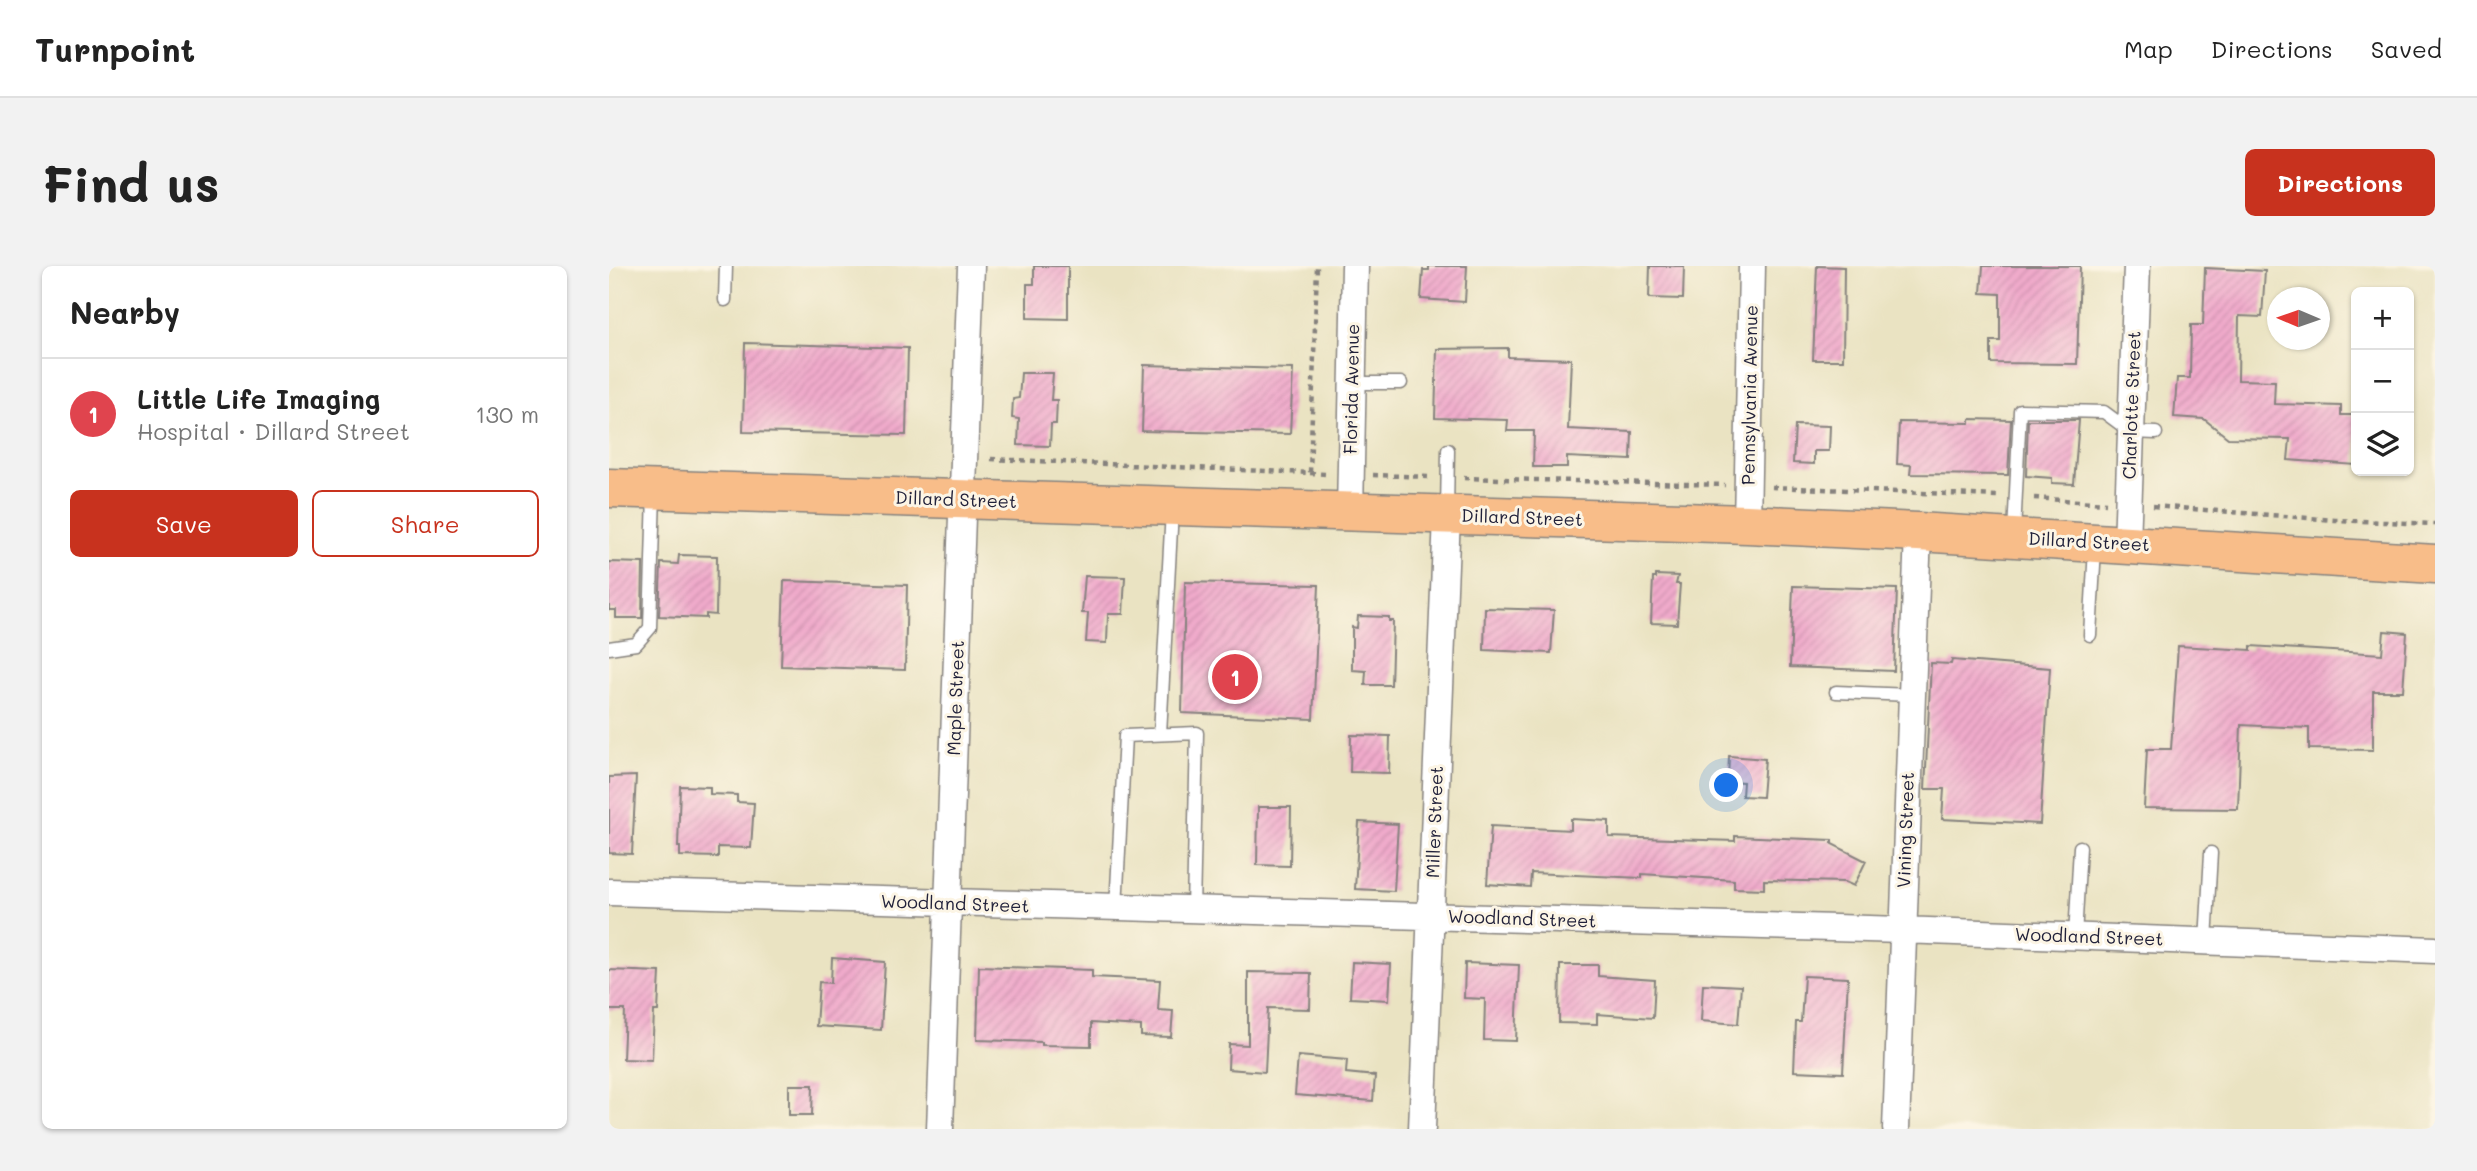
<!DOCTYPE html>
<html lang="en">
<head>
<meta charset="utf-8">
<style>
	:root { --surface:#fff; --page:#f2f2f2; --text:#222; --muted:#767676; --line:#e0e0e0; --accent:#c8321e }
	body { margin:0; font-family:Mali,sans-serif; background:var(--page); color:var(--text) }
	.controls { position:absolute; right:21px; top:21px; display:grid; overflow:hidden; border-radius:10px; box-shadow:0 2px 5px #0004 }
	.controls button { width:63px; height:63px; display:grid; place-items:center; padding:0; border:0; border-bottom:2px solid var(--line); background:var(--surface); color:var(--text); font:35px sans-serif }
	.compass { position:absolute; left:1658px; top:21px; width:63px; height:63px; border-radius:50%; background:var(--surface); box-shadow:0 2px 5px #0004; rotate:272deg }
	.you { position:absolute; left:1118px; top:520px; width:24px; height:24px; margin:-18px; border:5px solid #fff; border-radius:50%; background:#1a73e8; box-shadow:0 0 0 10px #1a73e833 }
	.badge { display:grid; place-items:center; width:46px; height:46px; border-radius:50%; background:var(--accent); color:#fff; font-size:23px; font-weight:700 }
	.pin { position:absolute; translate:-50% -50%; border:4px solid #fff; box-shadow:0 2px 7px #0006 }
	.list { margin:0; padding:0; list-style:none }
	h2 { display:flex; justify-content:space-between; align-items:center; height:91px; margin:0; padding:0 28px; font-size:30px }
	h2 small { font-size:23px; font-weight:400; color:var(--muted) }
	.list li { display:grid; grid-template-columns:46px 1fr auto; gap:21px; align-items:center; box-sizing:border-box; height:112px; padding:0 28px; border-top:2px solid var(--line) }
	.list b { display:block; font-size:26px; white-space:nowrap }
	.list p { margin:0; font-size:23px; white-space:nowrap; color:var(--muted) }
	.list em { font-size:23px; font-style:normal; color:var(--muted) }
	.actions { display:flex; gap:14px; padding:21px 28px }
	.actions a { flex:1; padding:16px 0; border:2px solid var(--accent); border-radius:10px; text-align:center; font-size:24px; color:var(--accent) }
	.actions .main { background:var(--accent); color:#fff }
	.icon { flex:none; width:38px; height:38px; fill:none; stroke:currentColor; stroke-width:2; stroke-linecap:round; stroke-linejoin:round }
	.map { position:relative; flex:none; width:1826px; height:863px; overflow:hidden; border-radius:10px }
	header { display:flex; align-items:center; gap:42px; box-sizing:border-box; height:98px; padding:0 35px; background:var(--surface); border-bottom:2px solid var(--line) }
	header strong { font-size:33px }
	nav { display:flex; gap:38px; margin-inline-start:auto; font-size:24px }
	.intro { display:flex; align-items:center; justify-content:space-between; box-sizing:border-box; height:168px; padding:0 42px }
	h1 { margin:0; font-size:49px }
	.button { padding:18px 32px; border-radius:10px; background:var(--accent); color:#fff; font-size:24px; font-weight:700 }
	main { display:flex; gap:42px; padding:0 42px }
	aside { flex:1; background:var(--surface); border-radius:10px; box-shadow:0 2px 5px #0004 }
	.map>svg:first-child { display:block }
	.building { fill:url(#building-hatch) }
	.lines { fill:none; stroke-linecap:round; stroke-linejoin:round }
	.service-casing { stroke:#86827e; stroke-width:15 }
	.minor-casing { stroke:#86827e; stroke-width:29 }
	.primary-casing { stroke:#86827e; stroke-width:41 }
	.path { stroke:#86827e; stroke-width:4.5; stroke-dasharray:5 5; stroke-linecap:butt }
	.service { stroke:#fff; stroke-width:12 }
	.minor { stroke:#fff; stroke-width:26 }
	.primary { stroke:#f8bd89; stroke-width:38 }
	.labels { text-anchor:middle; stroke-width:6; stroke-linejoin:round; paint-order:stroke }
	.street-label { font-size:18px; fill:#22223b; stroke:#fcf5e5 }
</style>
</head>
<body>
<header>
<strong>Turnpoint</strong>
<nav><a>Map</a><a>Directions</a><a>Saved</a></nav>
</header>
<div class="intro"><h1>Find us</h1><a class="button">Directions</a></div>
<main>
<aside>
<h2>Nearby<small></small></h2>
<ul class="list">
<li><span class="badge" style="background:#e0444e">1</span><div><b>Little Life Imaging</b><p>Hospital · Dillard Street</p></div><em>130 m</em></li>
</ul>
<div class="actions"><a class="main">Save</a><a>Share</a></div>
</aside>
<div class="map">
<svg width="1826" height="863" viewBox="0 0 1826 863">
	<defs>
		<pattern id="building-hatch" width="6" height="6" patternUnits="userSpaceOnUse" patternTransform="scale(1.75)"><rect width="6" height="6" fill="#f0aacb"/><path d="M-1 1l2-2M0 6l6-6M5 7l2-2" fill="none" stroke="#ce92af"/></pattern>
	</defs>
	<rect width="100%" height="100%" fill="#fcf5e5"/>
	<filter id="ink" filterUnits="userSpaceOnUse"><feTurbulence type="fractalNoise" baseFrequency=".0143" numOctaves="2"/><feDisplacementMap in="SourceGraphic" scale="14" xChannelSelector="R" yChannelSelector="G"/><feConvolveMatrix kernelMatrix="1 2 1 2 8 2 1 2 1" color-interpolation-filters="sRGB"/></filter>
	<filter id="wash" filterUnits="userSpaceOnUse"><feTurbulence type="fractalNoise" baseFrequency=".00686" numOctaves="4" result="noise"/><feDisplacementMap in="SourceGraphic" scale="28" xChannelSelector="R" yChannelSelector="G"/><feGaussianBlur stdDeviation="1.57" result="paint"/><feColorMatrix in="noise" values="0 0 0 0 0 0 0 0 0 0 0 0 0 0 0 0 0 1.4 0 .05"/><feComposite in="paint" operator="in"/></filter>
	<g filter="url(#wash)">
		<rect width="100%" height="100%" fill="#eae3c2"/>
		<g id="blocks">
			<!-- building -->
			<path class="building" d="M 425,0 L 459,0 L 459,53 L 418,52 L 418,18 L 425,18 Z
				M 820,0 L 858,0 L 856,36 L 812,33 L 814,4 L 820,4 Z
				M 1041,0 L 1075,0 L 1074,33 L 1040,32 Z
				M 1208,0 L 1235,1 L 1234,94 L 1204,94 Z
				M 1374,0 L 1471,0 L 1468,98 L 1382,97 L 1382,75 L 1391,75 L 1391,28 L 1372,27 Z
				M 1596,2 L 1656,5 L 1653,51 L 1630,50 L 1629,114 L 1666,115 L 1665,138 L 1732,140 L 1732,149 L 1747,149 L 1747,199 L 1679,194 L 1681,173 L 1619,172 L 1595,153 L 1565,151 L 1568,112 L 1581,112 L 1582,59 L 1594,59 Z
				M 136,77 L 299,82 L 297,169 L 134,166 Z
				M 899,82 L 899,91 L 962,93 L 959,163 L 1023,166 L 1022,194 L 958,191 L 958,201 L 924,201 L 925,165 L 898,165 L 899,154 L 826,152 L 828,83 Z
				M 535,99 L 684,103 L 681,168 L 533,165 Z
				M 412,107 L 444,107 L 442,134 L 448,134 L 447,158 L 442,158 L 441,180 L 409,179 L 410,153 L 403,152 L 404,133 L 410,132 Z
				M 1361,153 L 1402,154 L 1399,209 L 1301,208 L 1302,199 L 1288,198 L 1290,156 L 1361,157 Z
				M 1419,154 L 1470,154 L 1465,218 L 1443,217 L 1443,212 L 1417,210 Z
				M 1186,159 L 1221,160 L 1220,185 L 1205,185 L 1205,198 L 1184,197 Z
				M 70,289 L 108,290 L 107,349 L 97,348 L 97,352 L 50,350 L 52,297 L 69,298 Z
				M 0,296 L 34,297 L 33,352 L 7,352 L 7,344 L 0,344 Z
				M 1047,309 L 1069,310 L 1067,318 L 1071,318 L 1068,358 L 1042,357 L 1044,312 L 1047,312 Z
				M 476,310 L 516,311 L 514,348 L 499,348 L 498,377 L 477,376 L 479,347 L 473,347 Z
				M 175,315 L 298,319 L 296,404 L 172,400 Z
				M 576,316 L 710,319 L 704,453 L 573,447 Z
				M 1184,320 L 1288,323 L 1285,405 L 1181,401 Z
				M 876,342 L 945,344 L 942,387 L 875,384 Z
				M 749,350 L 780,351 L 780,355 L 784,355 L 782,419 L 756,419 L 757,405 L 743,404 L 743,361 L 748,362 Z
				M 1775,365 L 1798,367 L 1794,425 L 1764,425 L 1764,484 L 1700,483 L 1700,462 L 1632,459 L 1629,543 L 1535,542 L 1538,483 L 1562,483 L 1569,380 L 1642,384 L 1642,380 L 1773,388 Z
				M 1343,394 L 1441,402 L 1431,558 L 1333,553 L 1335,523 L 1316,523 L 1322,397 L 1342,398 Z
				M 742,469 L 781,470 L 780,507 L 741,506 Z
				M 1120,490 L 1156,493 L 1153,531 L 1133,530 L 1134,516 L 1119,515 Z
				M 27,510 L 23,588 L 0,587 L 0,511 Z
				M 71,520 L 101,521 L 101,528 L 128,529 L 128,536 L 145,537 L 142,582 L 109,581 L 109,591 L 71,590 L 71,581 L 69,581 Z
				M 649,541 L 682,541 L 681,600 L 648,599 Z
				M 962,553 L 1000,555 L 1000,571 L 1126,575 L 1126,570 L 1223,574 L 1223,578 L 1257,595 L 1245,620 L 1236,616 L 1155,614 L 1155,623 L 1125,622 L 1125,614 L 1033,608 L 1033,612 L 922,607 L 921,621 L 878,618 L 882,560 L 962,564 Z
				M 750,556 L 789,558 L 785,625 L 746,623 Z
				M 223,692 L 276,696 L 272,764 L 207,760 L 210,716 L 222,717 Z
				M 743,696 L 782,698 L 780,734 L 741,732 Z
				M 856,697 L 910,699 L 907,775 L 875,774 L 876,733 L 855,732 Z
				M 951,699 L 989,699 L 989,710 L 1046,714 L 1044,752 L 988,748 L 988,758 L 950,757 Z
				M 370,700 L 483,704 L 483,711 L 551,714 L 549,744 L 564,745 L 562,771 L 532,770 L 532,760 L 482,757 L 482,780 L 433,779 L 433,776 L 368,774 Z
				M 0,704 L 51,706 L 49,745 L 45,745 L 43,794 L 14,793 L 16,744 L 0,744 Z
				M 639,706 L 702,707 L 701,743 L 659,742 L 656,806 L 619,803 L 620,778 L 639,779 Z
				M 1195,710 L 1239,712 L 1234,807 L 1185,805 L 1187,756 L 1192,756 Z
				M 1094,718 L 1132,720 L 1129,758 L 1092,755 Z
				M 689,790 L 738,794 L 737,807 L 766,810 L 764,835 L 686,829 Z
				M 180,819 L 204,819 L 203,849 L 180,849 Z"/>
		</g>
	</g>
	<g filter="url(#ink)">
		<use href="#blocks" fill-opacity="0" stroke="#86827e" stroke-width="2"/>
		<g class="lines">
			<defs>
				<path id="service" d="M 116,34 L 117,0
					M 743,117 L 792,117
					M 838,246 L 839,184
					M 1405,267 L 1411,144 L 1495,146 L 1522,166 L 1547,167
					M 1481,369 L 1486,282
					M 0,382 L 27,378 L 41,362 L 45,227
					M 1227,426 L 1302,429
					M 551,468 L 563,244
					M 507,642 L 516,470 L 588,467 L 584,644
					M 1466,671 L 1471,581
					M 1597,675 L 1602,587"/>
				<path id="minor" d="M 741,246 L 746,0
					M 1138,258 L 1143,0
					M 1518,278 L 1528,0
					M 0,626 L 1293,664 L 1826,684
					M 331,863 L 362,0
					M 813,863 L 838,250
					M 1287,863 L 1309,266"/>
				<path id="primary" d="M 0,222 L 1138,258 L 1309,266 L 1826,298"/>
			</defs>
			<!-- service casing -->
			<use href="#service" class="service-casing"/>
			<!-- minor casing -->
			<use href="#minor" class="minor-casing"/>
			<!-- primary casing -->
			<use href="#primary" class="primary-casing"/>
			<!-- path -->
			<path class="path" d="M 382,193 L 701,207 L 708,0
				M 701,207 L 717,208
				M 764,209 L 822,211
				M 855,212 L 1116,219
				M 1163,221 L 1389,230
				M 1425,232 L 1497,237
				M 1544,240 L 1726,254 L 1826,258"/>
			<!-- service -->
			<use href="#service" class="service"/>
			<!-- minor -->
			<use href="#minor" class="minor"/>
			<!-- primary -->
			<use href="#primary" class="primary"/>
		</g>
	</g>
	<g class="labels">
		<!-- street labels -->
		<g class="street-label">
			<text transform="translate(743 123) rotate(-89)" y="6">Florida Avenue</text>
			<text transform="translate(1141 129) rotate(-89)" y="6">Pennsylvania Avenue</text>
			<text transform="translate(1523 139) rotate(-88)" y="6">Charlotte Street</text>
			<text transform="translate(347 234) rotate(2)" y="6">Dillard Street</text>
			<text transform="translate(913 252) rotate(2)" y="6">Dillard Street</text>
			<text transform="translate(1480 276) rotate(3)" y="6">Dillard Street</text>
			<text transform="translate(347 432) rotate(-88)" y="6">Maple Street</text>
			<text transform="translate(826 556) rotate(-88)" y="6">Miller Street</text>
			<text transform="translate(1297 564) rotate(-88)" y="6">Vining Street</text>
			<text transform="translate(346 638) rotate(2)" y="6">Woodland Street</text>
			<text transform="translate(913 653) rotate(2)" y="6">Woodland Street</text>
			<text transform="translate(1480 671) rotate(2)" y="6">Woodland Street</text>
		</g>
	</g>
</svg>
<div class="controls">
<button>+</button>
<button>−</button>
<button><svg class="icon" aria-label="layers" viewBox="0 0 24 24"><path d="M12 4l9 5-9 5-9-5zM3 14l9 5 9-5"/></svg></button>
</div>
<svg class="compass" viewBox="-18 -18 36 36"><path d="M0-13l5 13h-10z" fill="#e53935"/><path d="M0 13l5-13h-10z" fill="#767676"/></svg>
<div class="you"></div>
<div class="pin badge" style="left:626px;top:411px;background:#e0444e">1</div>
</div>
</main>
</body>
</html>
